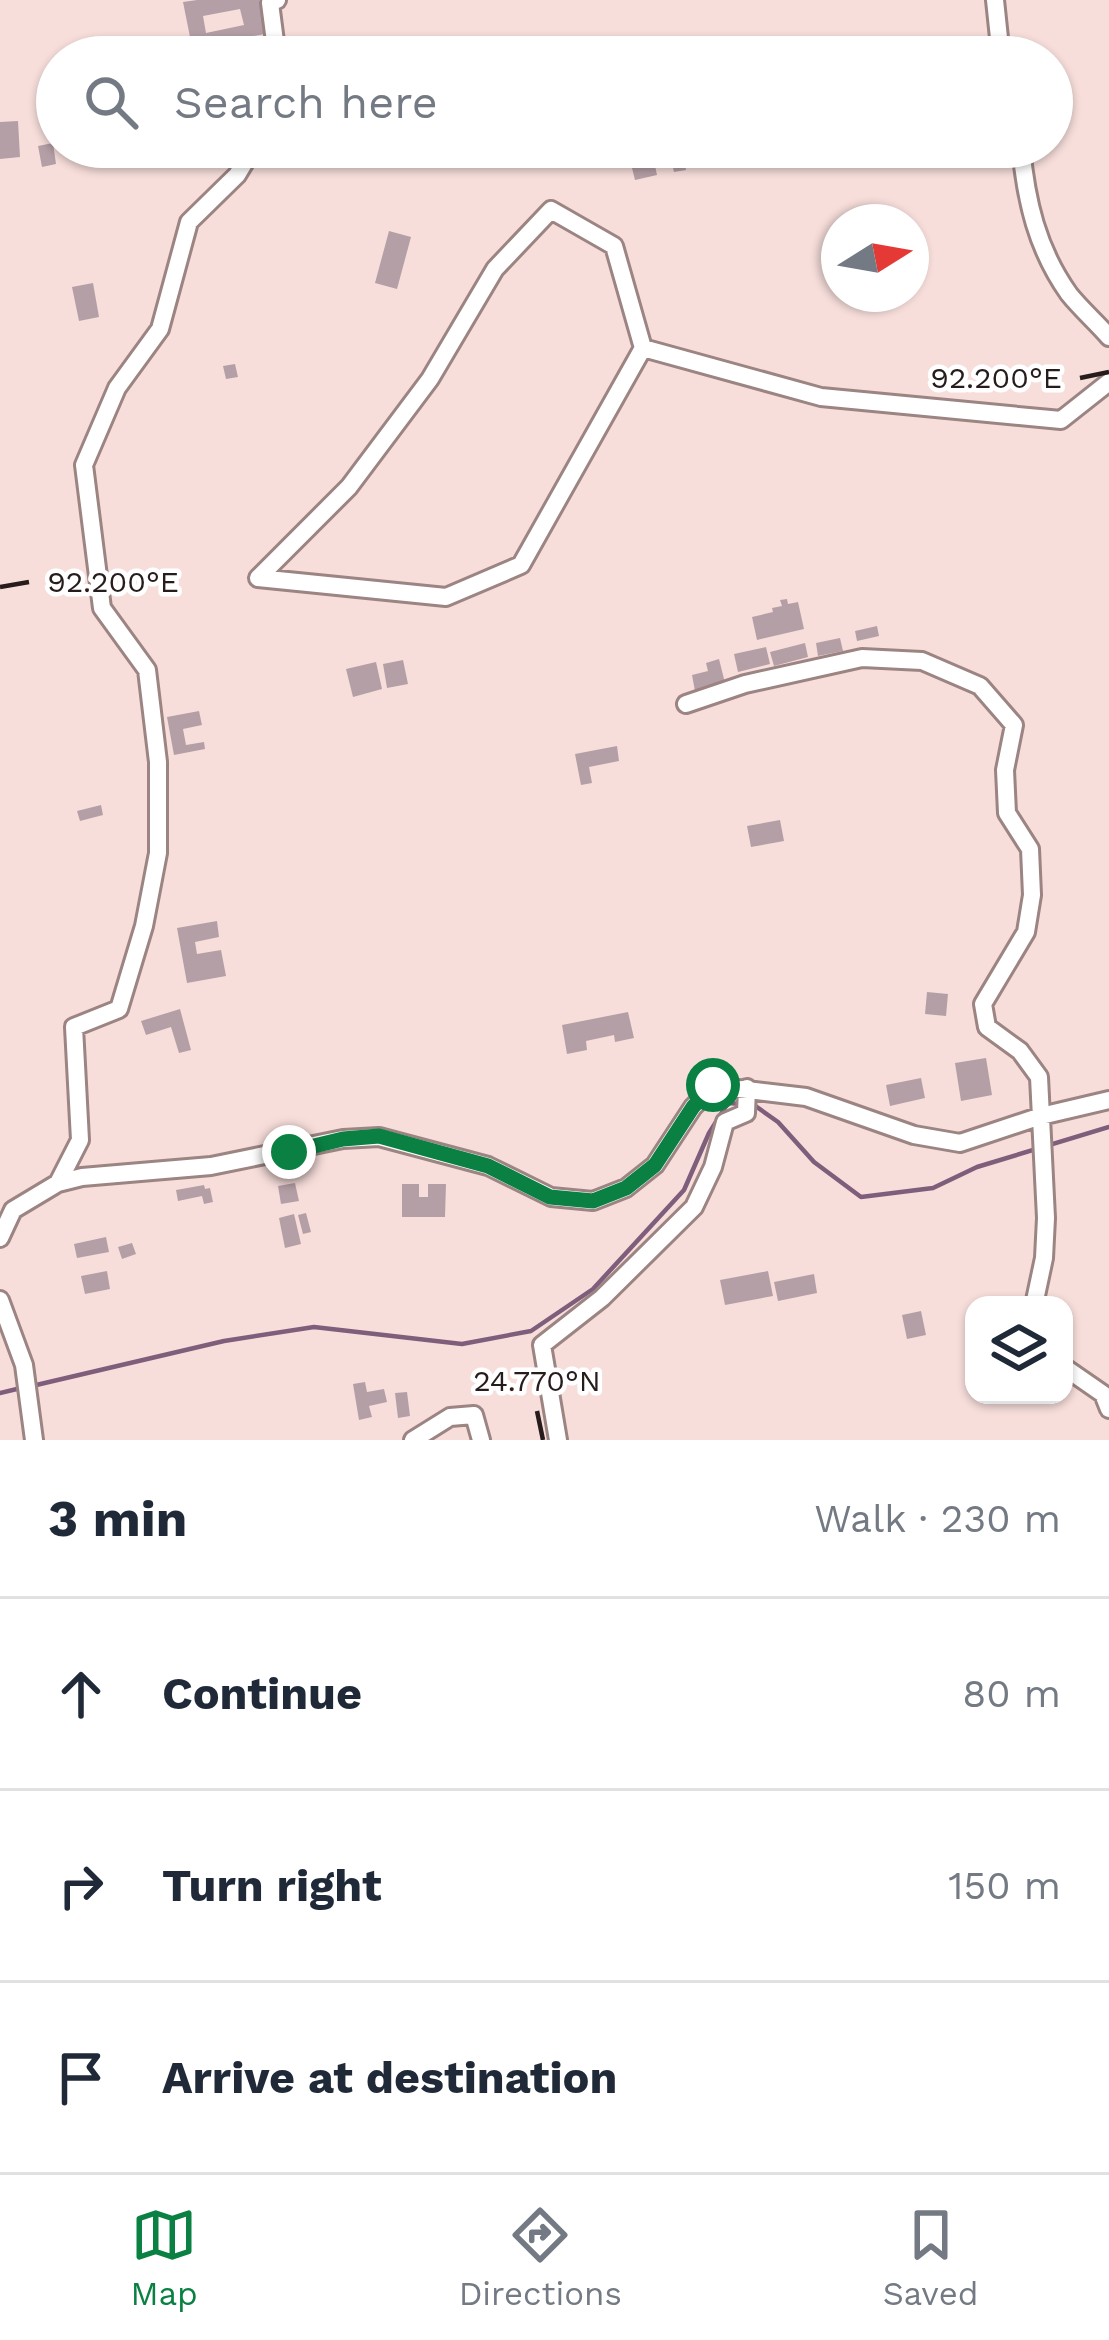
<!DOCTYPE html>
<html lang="en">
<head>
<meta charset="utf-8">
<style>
	:root { --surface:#fff; --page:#f2f2f3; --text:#1f2937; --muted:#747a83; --line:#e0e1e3; --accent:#0b8043 }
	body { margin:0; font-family:"Work Sans",sans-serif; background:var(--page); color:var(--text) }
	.controls { position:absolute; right:36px; bottom:36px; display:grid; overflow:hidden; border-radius:24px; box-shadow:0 3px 9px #0004 }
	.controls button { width:108px; height:108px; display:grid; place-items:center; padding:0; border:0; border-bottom:3px solid var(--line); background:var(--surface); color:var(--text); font:60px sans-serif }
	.compass { position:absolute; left:821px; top:204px; width:108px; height:108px; border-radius:50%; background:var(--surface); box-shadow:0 3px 9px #0004; rotate:79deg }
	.stop { position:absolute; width:36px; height:36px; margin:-27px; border:9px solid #0b8043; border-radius:50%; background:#fff }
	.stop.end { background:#0b8043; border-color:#fff; box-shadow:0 3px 12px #0008 }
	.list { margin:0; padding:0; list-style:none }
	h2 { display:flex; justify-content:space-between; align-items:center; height:156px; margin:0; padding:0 48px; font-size:51px }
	h2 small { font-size:39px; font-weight:400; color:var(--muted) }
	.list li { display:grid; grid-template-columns:78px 1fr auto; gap:36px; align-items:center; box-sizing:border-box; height:192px; padding:0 48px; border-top:3px solid var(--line) }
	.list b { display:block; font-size:45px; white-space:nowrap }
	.list em { font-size:39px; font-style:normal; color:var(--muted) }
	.icon { flex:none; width:66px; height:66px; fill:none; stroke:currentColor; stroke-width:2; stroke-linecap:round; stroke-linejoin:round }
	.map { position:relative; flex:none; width:1109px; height:1440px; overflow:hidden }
	.search { position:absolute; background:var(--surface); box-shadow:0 3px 9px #0004; left:36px; right:36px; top:36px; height:132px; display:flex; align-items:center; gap:30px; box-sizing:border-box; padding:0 42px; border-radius:66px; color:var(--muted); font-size:45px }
	.sheet { height:732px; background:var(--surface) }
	nav { display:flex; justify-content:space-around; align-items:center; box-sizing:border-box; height:168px; border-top:3px solid var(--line); background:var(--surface); font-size:33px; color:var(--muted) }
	nav a { display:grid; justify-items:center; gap:6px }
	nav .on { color:var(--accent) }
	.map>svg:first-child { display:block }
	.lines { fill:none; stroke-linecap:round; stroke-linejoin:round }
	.stream { stroke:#7f5e7c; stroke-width:4.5 }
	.building { fill:#b59fa6; fill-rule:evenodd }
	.street-casing { stroke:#9b8482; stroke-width:22 }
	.street { stroke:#fff; stroke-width:16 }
	.route { stroke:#0b8043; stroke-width:15 }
	.ticks { fill:none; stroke:#251c1b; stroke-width:4.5 }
	.ticks-label { font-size:30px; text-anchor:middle; fill:#251c1b; stroke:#fff; stroke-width:9; stroke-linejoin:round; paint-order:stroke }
</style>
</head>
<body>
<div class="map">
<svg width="1109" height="1440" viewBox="0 0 1109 1440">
	<rect width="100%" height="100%" fill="#f7dedb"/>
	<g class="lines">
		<!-- stream -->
		<path class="stream" d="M 754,1105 L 778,1122 L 814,1162 L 861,1197 L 933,1188 L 977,1167 L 1109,1127
			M 32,1386 L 224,1341 L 314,1327 L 462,1344 L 531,1331 L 593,1289 L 684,1190 L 709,1133 L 728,1103 L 742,1104
			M 0,1393 L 21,1388"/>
	</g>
	<!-- building -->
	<path class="building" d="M 197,0 L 259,0 L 265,34 L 192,47 L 183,2 ZM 240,9 L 244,25 L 206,33 L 203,16 Z
		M 18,121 L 20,157 L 0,159 L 0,122 Z
		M 57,123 L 57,136 L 46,137 L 44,125 Z
		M 53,143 L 56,164 L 42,167 L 38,146 Z
		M 470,147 L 499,147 L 499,154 L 471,157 Z
		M 703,147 L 726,147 L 729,162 L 718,164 L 717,157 L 685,163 L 686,170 L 674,172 L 670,154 Z
		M 652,151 L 657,175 L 635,180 L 629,156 Z
		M 389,231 L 411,237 L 397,289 L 375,283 Z
		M 93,283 L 99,317 L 79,321 L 72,287 Z
		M 235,364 L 238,377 L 226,379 L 223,366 Z
		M 787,599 L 788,604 L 798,602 L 804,629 L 757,640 L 752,617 L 773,612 L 772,608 L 782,606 L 780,600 Z
		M 877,626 L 879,636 L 857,641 L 855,631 Z
		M 840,638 L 843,651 L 818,656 L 816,643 Z
		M 805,643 L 808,657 L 774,666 L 770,652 Z
		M 766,647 L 770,664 L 738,672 L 734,654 Z
		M 719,659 L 725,683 L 695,691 L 692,675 L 708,671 L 706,663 Z
		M 403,660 L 408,684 L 387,688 L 383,664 Z
		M 376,662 L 382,689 L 353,697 L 346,669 Z
		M 199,711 L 202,725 L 183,729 L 186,745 L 204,742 L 205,749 L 174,755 L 167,717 Z
		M 617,746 L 619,761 L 589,767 L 592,783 L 581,785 L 575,754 Z
		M 101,805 L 103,815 L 80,821 L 77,811 Z
		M 780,820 L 784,841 L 751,847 L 747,826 Z
		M 217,921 L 219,937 L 195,942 L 197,954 L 221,950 L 226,976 L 187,983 L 177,928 Z
		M 927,992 L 948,994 L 946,1016 L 925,1014 Z
		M 180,1009 L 191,1050 L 179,1053 L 171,1027 L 146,1035 L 141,1021 Z
		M 628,1012 L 634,1038 L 615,1042 L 614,1035 L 586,1041 L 587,1050 L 567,1054 L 562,1025 Z
		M 986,1058 L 992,1095 L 961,1101 L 955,1063 Z
		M 921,1078 L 925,1098 L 890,1106 L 886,1085 Z
		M 295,1183 L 299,1201 L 281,1204 L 278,1186 Z
		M 402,1184 L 419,1184 L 419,1197 L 428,1197 L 428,1184 L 446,1184 L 445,1217 L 402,1217 Z
		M 204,1185 L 205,1189 L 210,1188 L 213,1202 L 204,1204 L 202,1196 L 178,1201 L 176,1190 Z
		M 306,1213 L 311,1232 L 303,1234 L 298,1215 Z
		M 294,1214 L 301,1244 L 285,1248 L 279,1218 Z
		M 106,1237 L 109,1252 L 77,1258 L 74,1244 Z
		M 132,1243 L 136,1254 L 122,1259 L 118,1247 Z
		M 107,1271 L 110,1289 L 85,1294 L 81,1276 Z
		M 768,1271 L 773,1296 L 725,1305 L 720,1280 Z
		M 814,1274 L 817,1293 L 778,1301 L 774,1282 Z
		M 921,1311 L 926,1335 L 907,1339 L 902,1315 Z
		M 365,1382 L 367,1392 L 384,1389 L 387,1402 L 369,1406 L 372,1417 L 359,1420 L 353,1384 Z
		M 407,1392 L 410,1416 L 398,1418 L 395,1393 Z"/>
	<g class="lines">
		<defs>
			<path id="street" d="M 995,0 L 1001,57
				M 277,57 L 270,3 L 277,0
				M 1021,147 C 1026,201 1037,249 1069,294 C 1081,309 1096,322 1109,337
				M 551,210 L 614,246 L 643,348 L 521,565 L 446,597 L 258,578 L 349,487 L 430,379 L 495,269 Z
				M 643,348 L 821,397 L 1061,420 L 1109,382
				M 686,704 L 745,684 L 862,658 L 922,661 L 980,686 L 1014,725 L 1005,770 L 1007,813 L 1030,849 L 1032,895 L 1026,932 L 983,1004 L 987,1027 L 1020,1051 L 1039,1077 L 1046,1218 L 1044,1258 L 1034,1305
				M 58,1183 L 82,1177 L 211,1166 L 343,1139 L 379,1137 L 488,1166 L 551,1197 L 593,1201 L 626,1188 L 655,1165 L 693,1107 L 714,1086 L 806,1097 L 914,1135 L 960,1143 L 1041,1116 L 1109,1100
				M 0,1238 L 13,1210 L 58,1183 L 80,1140 L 74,1027 L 119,1009 L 144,926 L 158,853 L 158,762 L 147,670 L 102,608 L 84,465 L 117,388 L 160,329 L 189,222 L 237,175 L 254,147
				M 0,1300 L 24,1365 L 34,1440
				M 1064,1367 L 1103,1394 L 1109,1409
				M 413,1440 L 450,1417 L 474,1415 L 481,1440
				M 558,1440 L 542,1345 L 602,1298 L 694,1207 L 713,1167 L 725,1122 L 746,1113 L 747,1088"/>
		</defs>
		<!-- street casing -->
		<use href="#street" class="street-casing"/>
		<!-- street -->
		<use href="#street" class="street"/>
	</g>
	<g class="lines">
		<!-- route -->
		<path class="route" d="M 289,1152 L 343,1139 L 379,1136 L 488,1166 L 550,1197 L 593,1201 L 626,1188 L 655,1165 L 693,1107 L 713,1085"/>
	</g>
	<!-- ticks -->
	<path class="ticks" d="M 1080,378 L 1109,372M 0,587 L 29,582M 537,1411 L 543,1440"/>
	<g class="ticks-label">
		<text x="996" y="388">92.200°E</text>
		<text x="113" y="592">92.200°E</text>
		<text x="537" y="1391">24.770°N</text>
	</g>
</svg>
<div class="controls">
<button><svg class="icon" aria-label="layers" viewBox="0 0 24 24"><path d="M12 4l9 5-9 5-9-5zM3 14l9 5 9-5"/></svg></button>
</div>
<svg class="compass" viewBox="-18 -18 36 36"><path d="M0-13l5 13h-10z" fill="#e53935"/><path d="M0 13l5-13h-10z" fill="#747a83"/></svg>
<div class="stop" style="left:713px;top:1085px"></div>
<div class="stop end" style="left:289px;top:1152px"></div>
<div class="search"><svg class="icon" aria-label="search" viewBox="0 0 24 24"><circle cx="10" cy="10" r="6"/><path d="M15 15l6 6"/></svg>Search here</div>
</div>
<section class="sheet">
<h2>3 min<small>Walk · 230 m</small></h2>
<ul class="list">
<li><svg class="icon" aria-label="ahead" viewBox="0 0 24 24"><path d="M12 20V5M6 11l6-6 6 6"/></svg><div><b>Continue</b></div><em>80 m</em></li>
<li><svg class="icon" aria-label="right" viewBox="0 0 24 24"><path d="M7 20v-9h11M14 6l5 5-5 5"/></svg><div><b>Turn right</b></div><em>150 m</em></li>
<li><svg class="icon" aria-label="arrive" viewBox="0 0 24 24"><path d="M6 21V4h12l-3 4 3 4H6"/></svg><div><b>Arrive at destination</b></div></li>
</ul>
</section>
<nav>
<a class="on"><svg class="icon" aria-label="map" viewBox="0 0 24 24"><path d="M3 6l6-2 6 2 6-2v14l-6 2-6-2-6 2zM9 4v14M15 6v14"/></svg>Map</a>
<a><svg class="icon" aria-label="directions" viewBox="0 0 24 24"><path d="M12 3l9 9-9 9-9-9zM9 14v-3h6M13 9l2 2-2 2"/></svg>Directions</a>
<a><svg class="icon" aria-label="saved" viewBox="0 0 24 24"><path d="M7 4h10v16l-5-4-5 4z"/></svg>Saved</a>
</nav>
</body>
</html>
